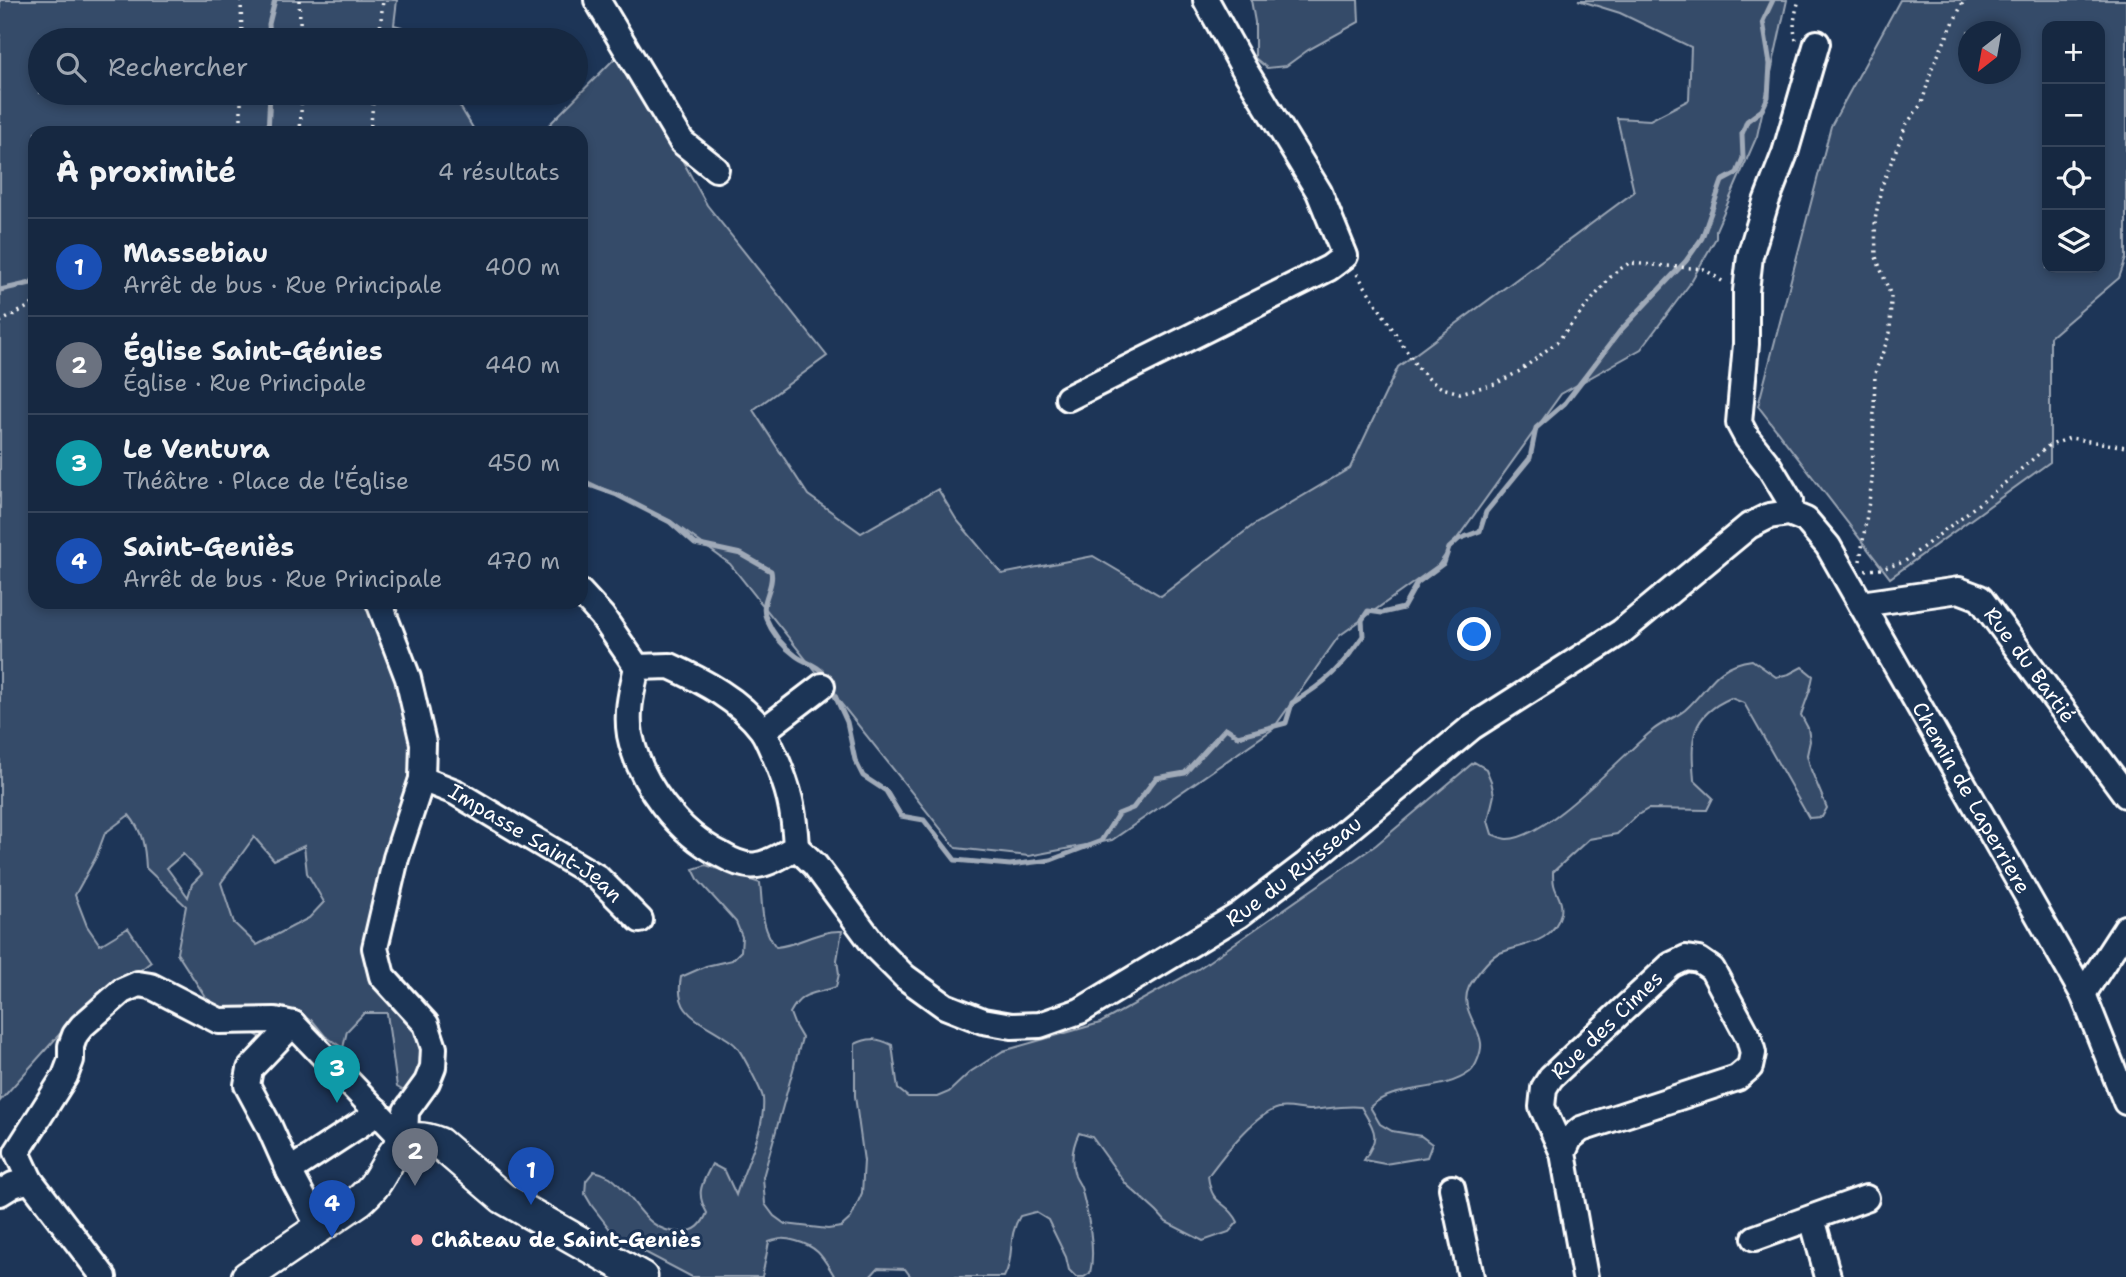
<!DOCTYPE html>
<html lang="fr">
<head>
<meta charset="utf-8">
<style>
	:root { --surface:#162841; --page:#23344c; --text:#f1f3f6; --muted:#9ea6b1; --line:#35445a; --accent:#ea580c }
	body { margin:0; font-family:"Shantell Sans",sans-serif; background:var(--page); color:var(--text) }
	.controls { position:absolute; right:21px; top:21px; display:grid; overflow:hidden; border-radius:14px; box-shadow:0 4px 10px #0003 }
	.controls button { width:63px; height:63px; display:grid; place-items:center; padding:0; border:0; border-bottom:2px solid var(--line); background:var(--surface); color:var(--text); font:35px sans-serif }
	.compass { position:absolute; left:1958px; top:21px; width:63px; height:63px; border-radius:50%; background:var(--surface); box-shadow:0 4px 10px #0003; rotate:211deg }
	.you { position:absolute; left:1475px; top:635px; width:24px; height:24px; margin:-18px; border:5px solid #fff; border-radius:50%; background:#1a73e8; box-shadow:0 0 0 10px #1a73e833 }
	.badge { display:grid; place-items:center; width:46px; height:46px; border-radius:50%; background:var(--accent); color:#fff; font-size:23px; font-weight:700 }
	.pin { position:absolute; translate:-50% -58px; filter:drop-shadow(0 2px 4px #0008) }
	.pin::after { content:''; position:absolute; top:37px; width:24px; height:21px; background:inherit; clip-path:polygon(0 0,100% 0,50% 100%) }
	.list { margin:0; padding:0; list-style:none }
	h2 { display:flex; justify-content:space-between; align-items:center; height:91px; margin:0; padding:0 28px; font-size:30px }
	h2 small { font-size:23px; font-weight:400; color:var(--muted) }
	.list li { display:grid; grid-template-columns:46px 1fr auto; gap:21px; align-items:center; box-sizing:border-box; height:98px; padding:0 28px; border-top:2px solid var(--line) }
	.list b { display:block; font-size:26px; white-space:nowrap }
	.list p { margin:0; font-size:23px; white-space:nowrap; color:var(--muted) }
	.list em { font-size:23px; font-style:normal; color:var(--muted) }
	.icon { flex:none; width:38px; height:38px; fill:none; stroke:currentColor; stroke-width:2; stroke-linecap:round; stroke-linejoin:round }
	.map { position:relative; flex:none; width:2126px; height:1277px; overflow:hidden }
	.search { position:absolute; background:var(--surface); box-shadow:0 4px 10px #0003; left:28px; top:28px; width:560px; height:77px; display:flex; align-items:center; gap:18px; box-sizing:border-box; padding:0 24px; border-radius:38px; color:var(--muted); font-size:26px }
	.panel { position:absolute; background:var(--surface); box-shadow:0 4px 10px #0003; left:28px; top:126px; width:560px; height:483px; border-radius:21px }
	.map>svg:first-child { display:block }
	.green { fill:#364b69; stroke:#9aa5b4; stroke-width:2; fill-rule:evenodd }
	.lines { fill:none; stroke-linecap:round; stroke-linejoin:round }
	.stream { stroke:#a0aab8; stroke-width:5 }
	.minor-casing { stroke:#fff; stroke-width:30 }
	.major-casing { stroke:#fff; stroke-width:35 }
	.path { stroke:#fff; stroke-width:3.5; stroke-dasharray:2 5; stroke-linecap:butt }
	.minor { stroke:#1d3557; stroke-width:24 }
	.major { stroke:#1d3557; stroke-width:30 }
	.poi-dot { fill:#ff9aa2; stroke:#1d3557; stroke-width:2.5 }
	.labels { text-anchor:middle; stroke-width:6; stroke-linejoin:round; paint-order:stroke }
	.street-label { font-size:21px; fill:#fff; stroke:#1d3557 }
	.poi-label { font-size:21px; font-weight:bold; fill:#fff; stroke:#1d3557; text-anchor:start }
</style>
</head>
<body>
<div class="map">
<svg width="2126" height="1277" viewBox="0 0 2126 1277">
	<rect width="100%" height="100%" fill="#1d3557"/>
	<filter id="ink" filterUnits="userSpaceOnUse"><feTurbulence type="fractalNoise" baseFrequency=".0143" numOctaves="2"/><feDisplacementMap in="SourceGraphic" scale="14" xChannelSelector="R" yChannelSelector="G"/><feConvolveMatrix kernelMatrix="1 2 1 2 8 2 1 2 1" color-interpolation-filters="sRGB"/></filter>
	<g filter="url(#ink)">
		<!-- green -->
		<path class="green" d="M 0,0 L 397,0 L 394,25 L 402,27 L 401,40 L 40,40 L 40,93 L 452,93 L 476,133 L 35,133 L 35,602 L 366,602 L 390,653 L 419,769 L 372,925 L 417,1022 L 423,1061 L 411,1095 L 397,1087 L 387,1013 L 364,1013 L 347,1031 L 343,1048 L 325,1036 L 312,1020 L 295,1019 L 263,1039 L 212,1007 L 177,953 L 186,906 L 146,868 C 145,847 143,832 129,815 L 105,833 L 96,857 L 75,895 L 87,926 L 100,945 L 128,928 L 151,962 L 66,1027 L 0,1101 ZM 254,837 L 274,860 L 304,846 L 307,873 L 324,902 L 309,918 L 257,945 L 234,923 L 221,883 ZM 183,854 L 202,874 L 192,884 L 188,897 L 167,868 Z
			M 1251,0 L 1358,0 L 1359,22 L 1308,50 L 1286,66 L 1267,68 L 1255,58 L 1255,22 Z
			M 1578,0 L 1787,0 L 1757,136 L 1716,230 L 1716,238 L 1689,285 L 1641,349 L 1561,394 L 1438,565 L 1339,636 L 1273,729 L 1112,840 L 1029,856 L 956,848 L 730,564 L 671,521 L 587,481 L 581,481 L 581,133 L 541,133 L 622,51 L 707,205 L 827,356 L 753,410 L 808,495 L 861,533 L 938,489 L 956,519 L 1002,574 L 1093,556 L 1161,596 L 1252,526 L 1350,468 L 1398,367 L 1634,192 L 1617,118 L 1650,120 L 1689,100 L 1691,47 L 1620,13 Z
			M 1900,0 L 2126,0 L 2126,258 L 2119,278 L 2050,337 L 2050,462 L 1890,578 L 1758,406 L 1831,126 ZM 2047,26 L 2100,26 L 2100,268 L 2047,268 ZM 1968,32 L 2010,32 L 2010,74 L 1968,74 Z
			M 1752,660 L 1776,677 L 1789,674 L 1802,667 L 1813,676 L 1810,690 L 1801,715 L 1808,728 L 1810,741 L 1807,755 L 1811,770 L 1827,808 L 1822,817 L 1809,818 L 1744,703 L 1731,698 C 1689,716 1691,740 1694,780 L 1713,798 L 1707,810 L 1648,809 L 1636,816 L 1617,834 L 1589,839 L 1553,872 C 1553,877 1553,883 1555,888 C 1558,896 1563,903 1561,913 C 1553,945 1520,944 1497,954 C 1489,958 1473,979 1469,987 C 1459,1008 1479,1025 1481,1043 C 1482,1051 1476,1067 1470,1072 C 1441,1094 1394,1083 1370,1107 L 1380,1124 L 1392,1131 L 1421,1136 L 1432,1144 L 1427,1157 L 1385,1164 L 1364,1160 C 1381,1135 1375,1132 1361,1107 C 1344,1105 1328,1109 1311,1110 C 1300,1110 1290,1106 1279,1108 C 1256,1113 1222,1157 1208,1176 C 1212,1209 1226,1198 1238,1222 L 1229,1232 L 1203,1241 L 1166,1222 L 1157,1212 L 1126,1184 L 1092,1137 L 1079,1133 C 1072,1147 1070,1160 1075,1176 C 1077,1181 1081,1185 1082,1191 C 1088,1215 1096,1249 1090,1273 L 1084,1277 L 1076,1277 L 1069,1270 L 1066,1257 L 1048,1220 L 1035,1212 L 1020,1216 C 1007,1237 1015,1257 1004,1277 L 911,1277 L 905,1269 L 878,1268 L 870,1277 L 835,1277 C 823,1258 819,1247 796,1241 C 784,1238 780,1238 769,1242 L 762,1277 L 692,1277 L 616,1237 L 592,1206 L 585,1194 L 586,1181 L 594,1171 C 599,1172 605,1174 610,1177 C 636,1195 643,1234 683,1232 C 696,1231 702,1225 707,1213 C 695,1192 702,1184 712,1164 L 725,1171 L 736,1195 C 745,1165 766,1129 763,1098 C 762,1091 741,1051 736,1046 C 733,1042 727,1039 723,1036 C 697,1019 674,1013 681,977 L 706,966 L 732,960 L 741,951 L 742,937 L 736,922 L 699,881 L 693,869 L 706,865 L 760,883 C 763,907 760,926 776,947 C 800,945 817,930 842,931 L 837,960 L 839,974 L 836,987 C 814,995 802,990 790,1013 L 795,1026 L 802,1038 L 763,1177 L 765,1204 L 774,1216 L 785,1224 L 828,1229 L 841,1227 L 851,1218 L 862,1193 L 864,1161 L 855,1096 L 855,1044 C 869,1037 878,1038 892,1045 L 898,1089 L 908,1097 L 937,1097 L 949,1092 L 970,1072 L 1003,1051 L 1100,1023 L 1198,969 L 1376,845 L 1474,762 L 1486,769 L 1491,781 L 1494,795 L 1488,821 L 1492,834 C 1497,836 1502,839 1507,839 C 1547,839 1621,756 1653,730 C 1663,722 1675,718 1685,710 C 1710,688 1714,665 1752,660 Z"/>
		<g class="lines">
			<!-- stream -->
			<path class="stream" d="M 270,40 L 269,24 L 275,0
				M 268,133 L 270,93
				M 0,290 L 31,283 L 35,278
				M 581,482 L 617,495 L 670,522 L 695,544 L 741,554 L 771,571 C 775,587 759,602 766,618 C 773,635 782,646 796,656 C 807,664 821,666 827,678
				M 831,687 L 847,722 L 855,760 L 863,776 L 886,791 L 901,816 L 924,820 L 955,860 L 1010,865 L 1051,860 L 1101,841 L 1118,814 L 1133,808 L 1156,778 L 1185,773 L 1226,728 L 1238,736 L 1286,723 L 1292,703 C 1326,683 1341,668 1363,636 L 1362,620 L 1368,611 L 1382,613 L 1403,608 L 1417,583 L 1444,563 L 1449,548 L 1459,539 L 1480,531 L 1486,512 L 1530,458 L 1536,428 L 1565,403 L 1620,331 L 1686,261 L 1702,238 L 1722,181 L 1737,173 L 1743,158 L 1742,134 L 1747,121 L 1762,110 L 1768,97 L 1770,64 L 1763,21 L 1773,0"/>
			<defs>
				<g id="minor">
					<path d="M 597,0 L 682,142 L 716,169"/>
					<path d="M 1068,398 L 1329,268 L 1345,256 L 1319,192 L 1243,67 L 1206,0"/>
					<path d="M 1789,513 L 1790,501 L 1769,466 L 1747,438 L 1739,423 L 1746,344 L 1746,291 L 1750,256 L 1766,202 L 1785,153 L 1817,43"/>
					<path d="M 581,593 L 602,616 L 637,667"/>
					<path d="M 379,602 L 408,678 L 423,743 L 422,779 L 396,858 L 375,948 L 382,976 L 426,1024 L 434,1048 L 433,1067 L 427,1082 L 406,1111 L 405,1141"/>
					<path id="s1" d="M 1861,604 L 1959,590 L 1980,598 L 2126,795"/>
					<path d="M 670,666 C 703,681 740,700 762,730 C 767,737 770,746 774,754 C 789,789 794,809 796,847 C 784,854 771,863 757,865 C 745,867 732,861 722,855 C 678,833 640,784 630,735 C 626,711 632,690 637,667 Z"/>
					<path d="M 763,731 L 822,686"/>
					<path id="s2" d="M 422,779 L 455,792 L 597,877 L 640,920"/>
					<path id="s3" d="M 796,847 L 815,865 L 877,949 L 905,977 L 945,1006 L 983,1021 L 1012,1026 L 1040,1025 L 1080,1011 L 1239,915 L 1305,865 L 1472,727 L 1621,632 L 1749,526 L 1769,516 L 1789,513 L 1806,520 L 1828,546 L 2083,994 L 2126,1102"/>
					<path d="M 2083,994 L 2126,928"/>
					<path d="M 293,1024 L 250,1069 L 247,1085 L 269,1126 L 289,1171 L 320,1229"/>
					<path d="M 293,1024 L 405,1141"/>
					<path d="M 1563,1153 L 1570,1138 L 1581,1129 L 1737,1078 L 1750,1067 L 1753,1053 L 1749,1038 L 1712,969 L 1699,960 L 1686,958 L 1671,965 L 1551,1077 L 1544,1088 L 1542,1107 L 1563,1153 L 1585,1277"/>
					<path d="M 289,1171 L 367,1120 L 377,1111"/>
					<path d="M 1452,1188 L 1471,1277"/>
					<path d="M 0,1193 L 13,1185 L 30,1180"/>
					<path d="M 1812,1218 L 1828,1277"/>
					<path d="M 1755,1238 L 1866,1198"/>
					<path d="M 104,1277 L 30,1180 L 17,1152 L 65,1076 L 71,1060 L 71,1046 L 75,1035 L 82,1026 L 122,991 L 138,984 L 151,986 L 219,1021 L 275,1020 L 293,1024"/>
				</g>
				<path id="major" d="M 247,1277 L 360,1200 C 365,1195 371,1190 375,1184 C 394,1157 398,1126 439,1143 L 503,1198 L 642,1277"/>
			</defs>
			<!-- minor casing -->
			<use href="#minor" class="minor-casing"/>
			<!-- major casing -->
			<use href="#major" class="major-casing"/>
			<!-- path -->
			<path class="path" d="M 241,0 L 242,40
				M 299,0 L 301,40
				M 379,40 L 383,0
				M 1796,40 C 1792,25 1795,14 1799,0
				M 241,133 L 241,93
				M 300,133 L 302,93
				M 370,133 L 374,93
				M 1357,274 L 1417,367 L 1431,381 L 1442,388 L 1460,393 L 1495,384 L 1520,371 L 1557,342 L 1613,274 L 1629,263 L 1704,269 L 1725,283
				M 0,322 L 35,303
				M 1860,561 L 1872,481 L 1875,373 L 1890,333 L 1891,296 L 1876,257 L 1875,220 L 1881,188 L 1906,125 L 1922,103 L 1932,68 L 1964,0
				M 1865,570 L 1881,569 L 1904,562 L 1999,488 L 2048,446 L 2070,438 L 2126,447"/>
			<!-- minor -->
			<use href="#minor" class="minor"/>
			<!-- major -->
			<use href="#major" class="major"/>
		</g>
	</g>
	<!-- markers -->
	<circle class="poi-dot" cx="417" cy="1240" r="7"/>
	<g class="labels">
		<!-- street labels -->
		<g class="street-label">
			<text dy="7" stroke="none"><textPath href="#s1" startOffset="205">Rue du Bartié</textPath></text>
			<text dy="7" stroke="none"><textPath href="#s3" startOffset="1573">Chemin de Laperriere</textPath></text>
			<text dy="7" stroke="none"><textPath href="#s2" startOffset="131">Impasse Saint-Jean</textPath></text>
			<text dy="7" stroke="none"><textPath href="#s3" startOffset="616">Rue du Ruisseau</textPath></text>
			<text transform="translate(1607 1025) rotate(-44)" y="7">Rue des Cimes</text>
		</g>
		<!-- poi labels -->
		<g class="poi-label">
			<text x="431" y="1247">Château de Saint-Geniès</text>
		</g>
	</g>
</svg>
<div class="controls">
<button>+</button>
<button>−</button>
<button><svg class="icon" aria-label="locate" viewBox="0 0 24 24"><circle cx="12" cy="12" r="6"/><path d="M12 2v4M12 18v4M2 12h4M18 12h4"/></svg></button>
<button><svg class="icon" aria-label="layers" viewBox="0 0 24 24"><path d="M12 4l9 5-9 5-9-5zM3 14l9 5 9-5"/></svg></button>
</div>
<svg class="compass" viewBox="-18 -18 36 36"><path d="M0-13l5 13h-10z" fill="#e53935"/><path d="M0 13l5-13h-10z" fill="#9ea6b1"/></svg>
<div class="you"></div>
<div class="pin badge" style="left:531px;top:1205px;background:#1a4fb4">1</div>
<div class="pin badge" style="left:415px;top:1186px;background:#6b7280">2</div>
<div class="pin badge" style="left:337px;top:1103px;background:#0f9aa8">3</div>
<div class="pin badge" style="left:332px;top:1238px;background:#1a4fb4">4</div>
<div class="search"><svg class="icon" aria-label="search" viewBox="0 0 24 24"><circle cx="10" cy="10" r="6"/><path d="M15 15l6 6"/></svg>Rechercher</div>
<section class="panel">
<h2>À proximité<small>4 résultats</small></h2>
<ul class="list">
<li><span class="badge" style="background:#1a4fb4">1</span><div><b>Massebiau</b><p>Arrêt de bus · Rue Principale</p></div><em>400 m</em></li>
<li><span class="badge" style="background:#6b7280">2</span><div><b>Église Saint-Génies</b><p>Église · Rue Principale</p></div><em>440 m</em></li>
<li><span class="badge" style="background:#0f9aa8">3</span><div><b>Le Ventura</b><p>Théâtre · Place de l'Église</p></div><em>450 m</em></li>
<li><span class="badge" style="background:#1a4fb4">4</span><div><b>Saint-Geniès</b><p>Arrêt de bus · Rue Principale</p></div><em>470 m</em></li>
</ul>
</section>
</div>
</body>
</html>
